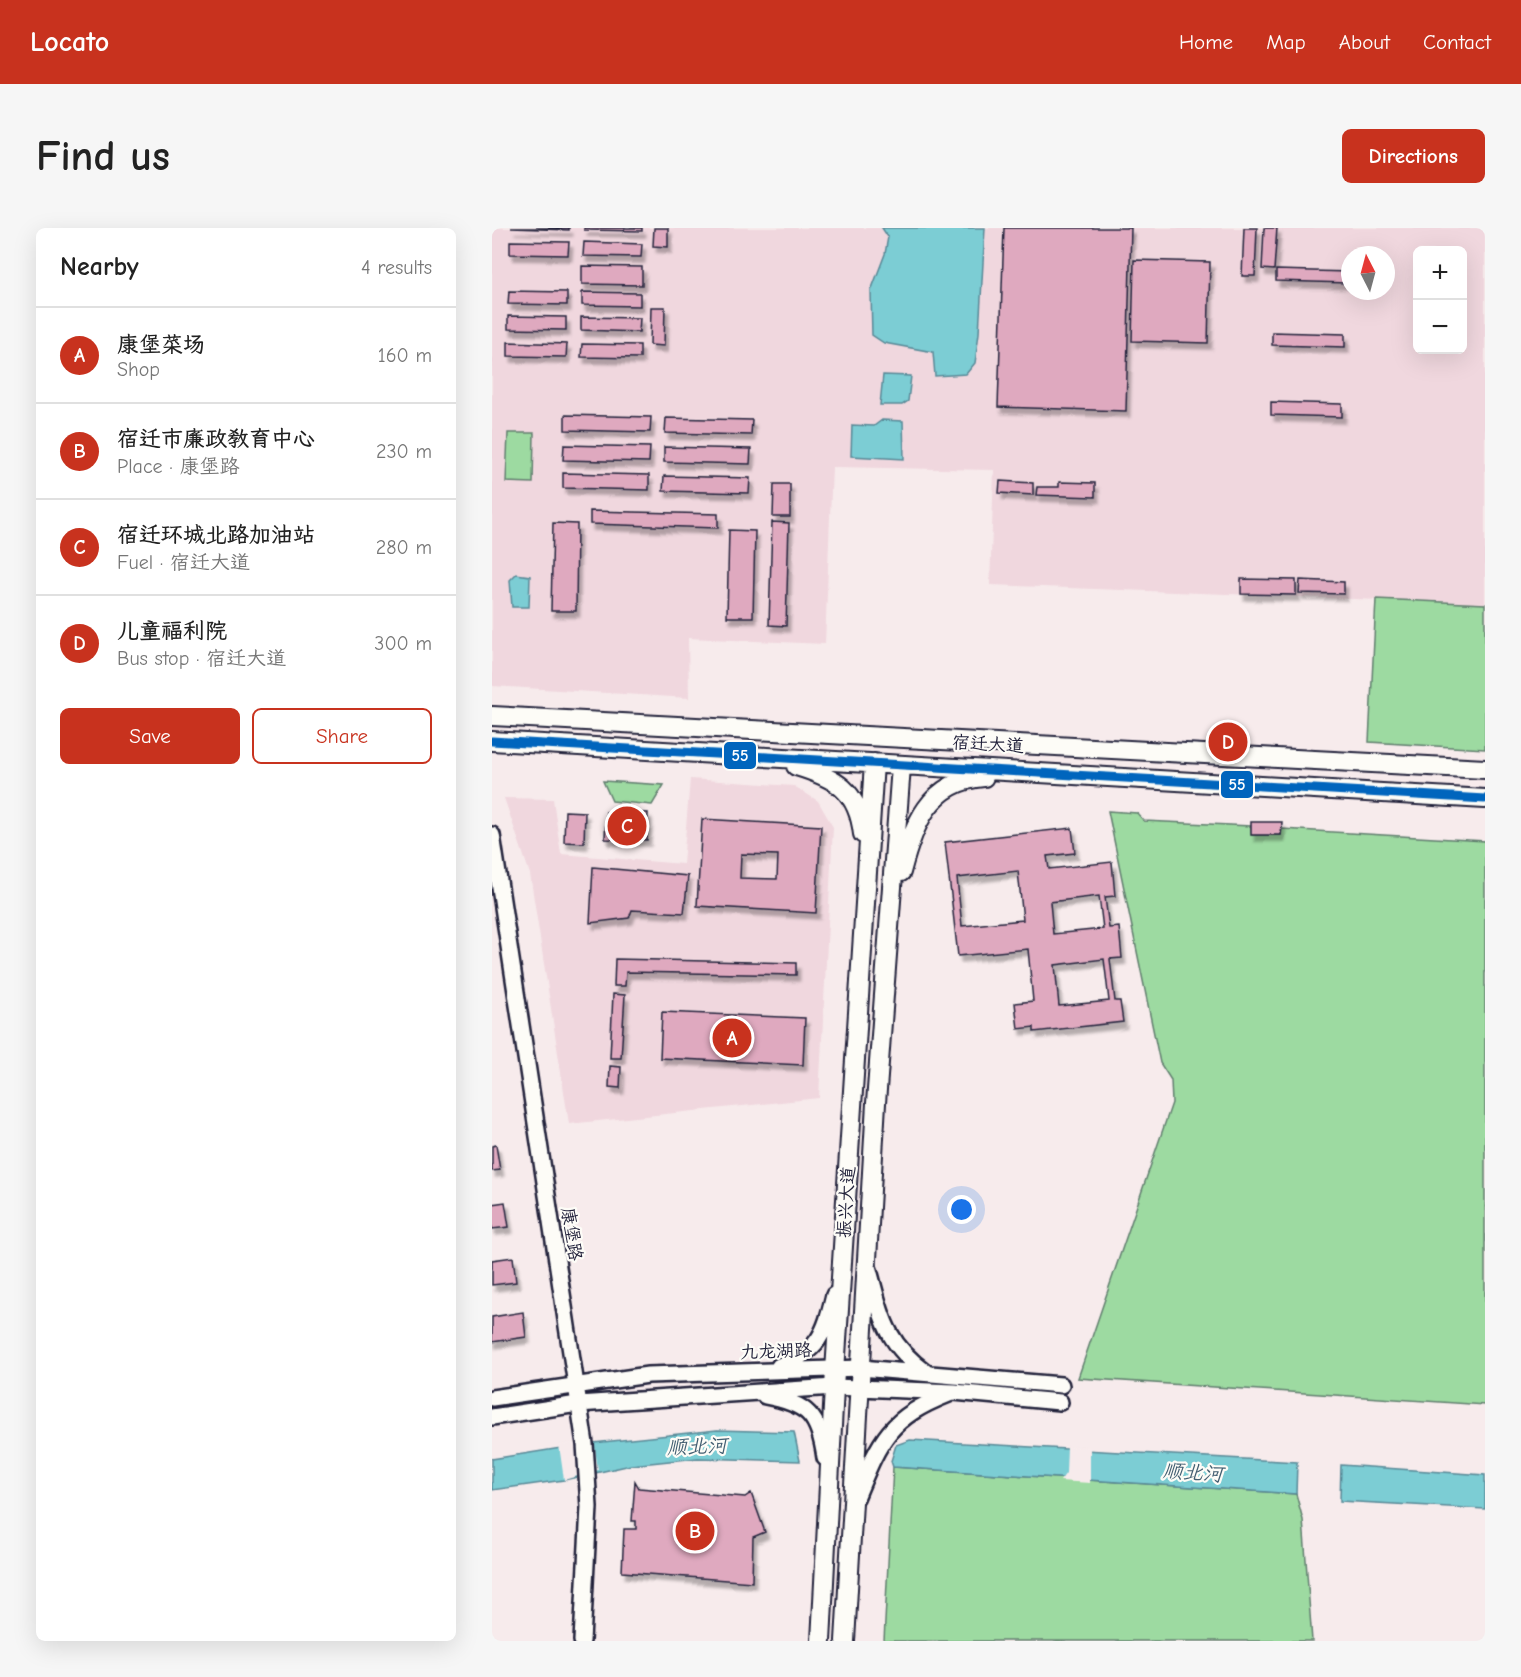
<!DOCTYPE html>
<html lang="en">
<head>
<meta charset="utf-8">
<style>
	:root { --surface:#fff; --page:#f6f6f6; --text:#222; --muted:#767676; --line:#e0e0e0; --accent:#c8321e }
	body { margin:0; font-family:"Comic Neue","LXGW WenKai TC",sans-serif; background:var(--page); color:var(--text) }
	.controls { position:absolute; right:18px; top:18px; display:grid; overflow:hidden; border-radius:9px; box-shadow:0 6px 24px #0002 }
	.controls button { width:54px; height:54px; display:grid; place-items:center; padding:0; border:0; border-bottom:2px solid var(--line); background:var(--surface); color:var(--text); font:30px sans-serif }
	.compass { position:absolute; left:849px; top:18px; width:54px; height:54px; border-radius:50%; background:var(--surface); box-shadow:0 6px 24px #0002; rotate:354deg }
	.you { position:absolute; left:470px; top:982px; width:21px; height:21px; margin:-15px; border:4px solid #fff; border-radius:50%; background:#1a73e8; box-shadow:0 0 0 9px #1a73e833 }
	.badge { display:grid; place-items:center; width:39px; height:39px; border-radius:50%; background:var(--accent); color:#fff; font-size:20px; font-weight:700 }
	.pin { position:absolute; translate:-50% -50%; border:3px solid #fff; box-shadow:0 2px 6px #0006 }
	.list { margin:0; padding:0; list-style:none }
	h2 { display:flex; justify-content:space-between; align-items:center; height:78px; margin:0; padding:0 24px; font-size:26px }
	h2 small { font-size:20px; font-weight:400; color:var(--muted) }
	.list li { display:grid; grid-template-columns:39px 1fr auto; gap:18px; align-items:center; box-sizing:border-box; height:96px; padding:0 24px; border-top:2px solid var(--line) }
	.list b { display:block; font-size:22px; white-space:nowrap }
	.list p { margin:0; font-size:20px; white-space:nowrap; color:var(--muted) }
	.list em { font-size:20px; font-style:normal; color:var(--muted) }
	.actions { display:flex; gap:12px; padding:18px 24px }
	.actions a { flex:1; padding:14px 0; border:2px solid var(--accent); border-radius:9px; text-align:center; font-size:21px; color:var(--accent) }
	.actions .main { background:var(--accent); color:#fff }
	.map { position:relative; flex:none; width:993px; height:1413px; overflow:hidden; border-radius:9px }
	header { display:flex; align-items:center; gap:36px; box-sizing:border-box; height:84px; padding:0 30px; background:var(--accent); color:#fff }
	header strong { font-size:28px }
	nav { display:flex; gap:33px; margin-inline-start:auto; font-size:21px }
	.intro { display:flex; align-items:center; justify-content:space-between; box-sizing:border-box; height:144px; padding:0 36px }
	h1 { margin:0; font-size:42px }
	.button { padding:15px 27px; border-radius:9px; background:var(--accent); color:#fff; font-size:21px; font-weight:700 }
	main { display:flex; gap:36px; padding:0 36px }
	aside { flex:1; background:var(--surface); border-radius:9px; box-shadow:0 6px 24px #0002 }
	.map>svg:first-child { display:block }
	.built { fill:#f0d7de; fill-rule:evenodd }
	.green { fill:#9ddaa1; stroke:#607e6e; stroke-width:1.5 }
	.water { fill:#7ccdd4; stroke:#588997; stroke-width:1.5 }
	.pier { fill:#f7ebec }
	.building { fill:#dfa9bf; stroke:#22223b; stroke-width:1.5; fill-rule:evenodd; filter:url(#shadow) }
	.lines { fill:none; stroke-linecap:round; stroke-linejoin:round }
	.minor-casing { stroke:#22223b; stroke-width:20 }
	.major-casing { stroke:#22223b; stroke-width:22 }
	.minor { stroke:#fdfcf7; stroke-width:15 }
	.major { stroke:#fdfcf7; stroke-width:18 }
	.bus-1-casing { stroke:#fdfcf7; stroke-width:14 }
	.bus-1 { stroke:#0065bd; stroke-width:9 }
	.labels { text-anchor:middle; stroke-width:4.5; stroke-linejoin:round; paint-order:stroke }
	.street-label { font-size:18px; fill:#22223b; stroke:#fdfcf7 }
	.water-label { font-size:20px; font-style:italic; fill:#425e71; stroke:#fdfcf7 }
	.line-badge { stroke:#fdfcf7; stroke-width:2 }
	.badge-label { font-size:16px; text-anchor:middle; font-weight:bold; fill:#fff }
</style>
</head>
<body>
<header>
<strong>Locato</strong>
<nav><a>Home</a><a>Map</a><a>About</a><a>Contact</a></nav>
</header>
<div class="intro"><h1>Find us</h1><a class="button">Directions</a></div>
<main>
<aside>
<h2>Nearby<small>4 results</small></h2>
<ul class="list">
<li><span class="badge">A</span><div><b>康堡菜场</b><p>Shop</p></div><em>160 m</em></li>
<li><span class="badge">B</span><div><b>宿迁市廉政教育中心</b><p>Place · 康堡路</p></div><em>230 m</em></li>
<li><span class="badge">C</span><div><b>宿迁环城北路加油站</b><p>Fuel · 宿迁大道</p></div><em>280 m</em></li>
<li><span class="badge">D</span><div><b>儿童福利院</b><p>Bus stop · 宿迁大道</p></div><em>300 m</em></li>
</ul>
<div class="actions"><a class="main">Save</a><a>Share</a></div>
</aside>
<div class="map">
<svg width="993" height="1413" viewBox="0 0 993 1413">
	<defs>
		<filter id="shadow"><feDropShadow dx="3.5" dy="6" stdDeviation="1.5" flood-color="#0004"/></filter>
	</defs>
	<rect width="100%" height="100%" fill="#f7ebec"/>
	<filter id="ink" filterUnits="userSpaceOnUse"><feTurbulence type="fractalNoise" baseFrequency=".0167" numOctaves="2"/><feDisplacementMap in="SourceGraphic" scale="12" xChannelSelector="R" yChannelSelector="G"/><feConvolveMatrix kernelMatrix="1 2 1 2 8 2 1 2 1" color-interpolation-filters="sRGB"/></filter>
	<g filter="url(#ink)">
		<!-- built -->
		<path class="built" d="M 0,0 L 993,0 L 993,376 L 498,357 L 502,242 L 340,239 L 333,416 L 196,410 L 197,470 L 0,458 ZM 926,22 L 970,22 L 970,122 L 926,122 ZM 858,27 L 894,27 L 894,63 L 858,63 Z
			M 198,551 L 302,558 L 326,573 L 341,599 L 327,870 L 77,896 L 38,646 L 12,570 L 61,571 L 69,626 L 191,636 Z"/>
		<!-- green -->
		<path class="green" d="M 16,205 L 42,205 L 41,255 L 14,254 Z
			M 884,371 L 993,376 L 993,521 L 877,514 Z
			M 111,553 L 172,557 L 160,577 L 120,573 Z
			M 616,583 L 645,585 L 652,593 L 759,598 L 760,607 L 789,607 L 790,601 L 993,613 L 993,1177 L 586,1150 L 680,875 L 679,852 L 668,835 Z
			M 401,1239 L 804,1266 L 811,1292 L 820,1413 L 392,1413 Z"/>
		<!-- water -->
		<path class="water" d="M 390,0 L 493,0 L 487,105 L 483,135 L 474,146 L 443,148 L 441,124 L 392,115 L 380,107 L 379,63 L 393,26 L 396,9 Z
			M 391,147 L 419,148 L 416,173 L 410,177 L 388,177 Z
			M 390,192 L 411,193 L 412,231 L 359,228 L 360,197 L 382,198 Z
			M 24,346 L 38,348 L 37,379 L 20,379 L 18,352 Z
			M 225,1202 L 302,1204 L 308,1233 L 206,1230 L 139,1237 L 72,1252 L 0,1262 L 0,1231 L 101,1215 Z
			M 418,1212 L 805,1234 L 804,1266 L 401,1239 L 399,1233 L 404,1217 Z
			M 849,1237 L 993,1247 L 993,1281 L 848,1273 Z"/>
		<!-- pier -->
		<path class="pier" d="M 102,1212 L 106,1242 L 72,1252 L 67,1217 Z
			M 575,1218 L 598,1219 L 598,1255 L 568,1253 L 574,1245 Z"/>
		<!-- building -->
		<path class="building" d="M 19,0 L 77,0 L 77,2 Z
			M 92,0 L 150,0 L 150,3 L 92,2 Z
			M 162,0 L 176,0 L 176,19 L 161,18 Z
			M 512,0 L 639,0 L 634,183 L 506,179 Z
			M 752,0 L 765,0 L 763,48 L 750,48 Z
			M 772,0 L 785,0 L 782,42 L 770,41 Z
			M 18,13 L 77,14 L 76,27 L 18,26 Z
			M 92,14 L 150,16 L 149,29 L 91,28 Z
			M 642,32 L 718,34 L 716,115 L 640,113 Z
			M 90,38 L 150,39 L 150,57 L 90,56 Z
			M 784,42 L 857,44 L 856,55 L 784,53 Z
			M 17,63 L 75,64 L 75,77 L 16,76 Z
			M 90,64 L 148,65 L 148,78 L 90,77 Z
			M 159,79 L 173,79 L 172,118 L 158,117 Z
			M 16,88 L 74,89 L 74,102 L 16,101 Z
			M 89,89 L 148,90 L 147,104 L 89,102 Z
			M 780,104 L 853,106 L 853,119 L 780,117 Z
			M 16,114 L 75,116 L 74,129 L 16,128 Z
			M 90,116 L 148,117 L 148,130 L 89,129 Z
			M 779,174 L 850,176 L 850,189 L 779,187 Z
			M 73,187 L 159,189 L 158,204 L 73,202 Z
			M 174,190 L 260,192 L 259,207 L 173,205 Z
			M 72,217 L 158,219 L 157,234 L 71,232 Z
			M 172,219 L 259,221 L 258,236 L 172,234 Z
			M 71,245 L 157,247 L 157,262 L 71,260 Z
			M 172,248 L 258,250 L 257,265 L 171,263 Z
			M 508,253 L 541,255 L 541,267 L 507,265 Z
			M 567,254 L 603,255 L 603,269 L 544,267 L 545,259 L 567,259 Z
			M 282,256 L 298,256 L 298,289 L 281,289 Z
			M 98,283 L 226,286 L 226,300 L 98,296 Z
			M 280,294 L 297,295 L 294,398 L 277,397 Z
			M 61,295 L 85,296 L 84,383 L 59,383 Z
			M 237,302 L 263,303 L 261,389 L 235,389 Z
			M 749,351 L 804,352 L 804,367 L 749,366 Z
			M 808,352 L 852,354 L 852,366 L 807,365 Z
			M 73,583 L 93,584 L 92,615 L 72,614 Z
			M 114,584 L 156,585 L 155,612 L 113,611 Z
			M 210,591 L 329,598 L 324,685 L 205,678 ZM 249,626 L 286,627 L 285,651 L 248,650 Z
			M 759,594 L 790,594 L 789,607 L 759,607 Z
			M 580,600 L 583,625 L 555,628 L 557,641 L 620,634 L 623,668 L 613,669 L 617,700 L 627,699 L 630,730 L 618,731 L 623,773 L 628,773 L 631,794 L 542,804 L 542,799 L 526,801 L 523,775 L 541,773 L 536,721 L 466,728 L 453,614 ZM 526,643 L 531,692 L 470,698 L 465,650 ZM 607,668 L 611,701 L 561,706 L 558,674 ZM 612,731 L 617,773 L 567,778 L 563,737 Z
			M 101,639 L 196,648 L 192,685 L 140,682 L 137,690 L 98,695 Z
			M 123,731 L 304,735 L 304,747 L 134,744 L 133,758 L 122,758 Z
			M 121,766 L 133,767 L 129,830 L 118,830 Z
			M 170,784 L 313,790 L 311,837 L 168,830 Z
			M 118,838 L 129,839 L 128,860 L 117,859 Z
			M 4,917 L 8,942 L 0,943 L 0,918 Z
			M 13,974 L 17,999 L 0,1001 L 0,976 Z
			M 21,1029 L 24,1054 L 0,1057 L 0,1032 Z
			M 31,1084 L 34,1109 L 0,1114 L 0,1089 Z
			M 143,1253 L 147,1260 L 253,1269 L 259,1265 L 273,1304 L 261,1309 L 260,1354 L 130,1344 L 132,1301 L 144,1301 L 144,1293 L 140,1293 Z"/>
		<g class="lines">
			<defs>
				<path id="minor" d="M 0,607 L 93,1216 L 97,1279 L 90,1413
					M 377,1042 C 390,1089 393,1115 435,1145
					M 287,1138 C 327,1124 333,1105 342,1067
					M 273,1168 C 316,1176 327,1187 333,1230
					M 0,1170 L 156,1147 L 369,1140 L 569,1157
					M 0,1189 L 86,1176 L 342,1159 L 462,1164 L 568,1174
					M 364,1270 C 388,1212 396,1190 457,1166"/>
				<path id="major" d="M 0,488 L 993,541
					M 0,513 L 993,571
					M 304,538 C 344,550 366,562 371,606
					M 409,644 C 421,598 437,553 492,549
					M 329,1413 L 342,1159 L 382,535
					M 353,1413 L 384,875 L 409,538"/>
			</defs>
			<!-- minor casing -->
			<use href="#minor" class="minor-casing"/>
			<!-- major casing -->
			<use href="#major" class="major-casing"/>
			<!-- minor -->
			<use href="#minor" class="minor"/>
			<!-- major -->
			<use href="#major" class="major"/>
			<defs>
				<path id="bus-1" d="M 0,513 L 993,571"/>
			</defs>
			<!-- bus-1 casing -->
			<use href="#bus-1" class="bus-1-casing"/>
			<!-- bus-1 -->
			<use href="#bus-1" class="bus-1"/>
		</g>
	</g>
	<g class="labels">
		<!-- street labels -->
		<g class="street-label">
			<text transform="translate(496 516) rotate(3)" y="6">宿迁大道</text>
			<text transform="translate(354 974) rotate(-86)" y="6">振兴大道</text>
			<text transform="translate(80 1006) rotate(81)" y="6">康堡路</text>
			<text transform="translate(284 1123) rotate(-2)" y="6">九龙湖路</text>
		</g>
		<!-- water labels -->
		<g class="water-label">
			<text transform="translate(205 1218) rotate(-2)" y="7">顺北河</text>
			<text transform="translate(701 1244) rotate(4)" y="7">顺北河</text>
		</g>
	</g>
	<g class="line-badge">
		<rect x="231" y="513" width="34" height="29" rx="6" fill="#0065bd"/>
		<rect x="728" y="542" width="34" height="29" rx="6" fill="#0065bd"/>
	</g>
	<g class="badge-label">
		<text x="248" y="533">55</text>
		<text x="745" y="562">55</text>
	</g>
</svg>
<div class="controls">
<button>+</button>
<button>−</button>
</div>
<svg class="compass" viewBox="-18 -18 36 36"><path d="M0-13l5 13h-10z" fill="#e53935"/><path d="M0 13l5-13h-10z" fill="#767676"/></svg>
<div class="you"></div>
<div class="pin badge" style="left:240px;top:810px">A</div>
<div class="pin badge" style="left:203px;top:1303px">B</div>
<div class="pin badge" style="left:135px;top:598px">C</div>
<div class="pin badge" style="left:736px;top:514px">D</div>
</div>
</main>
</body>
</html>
